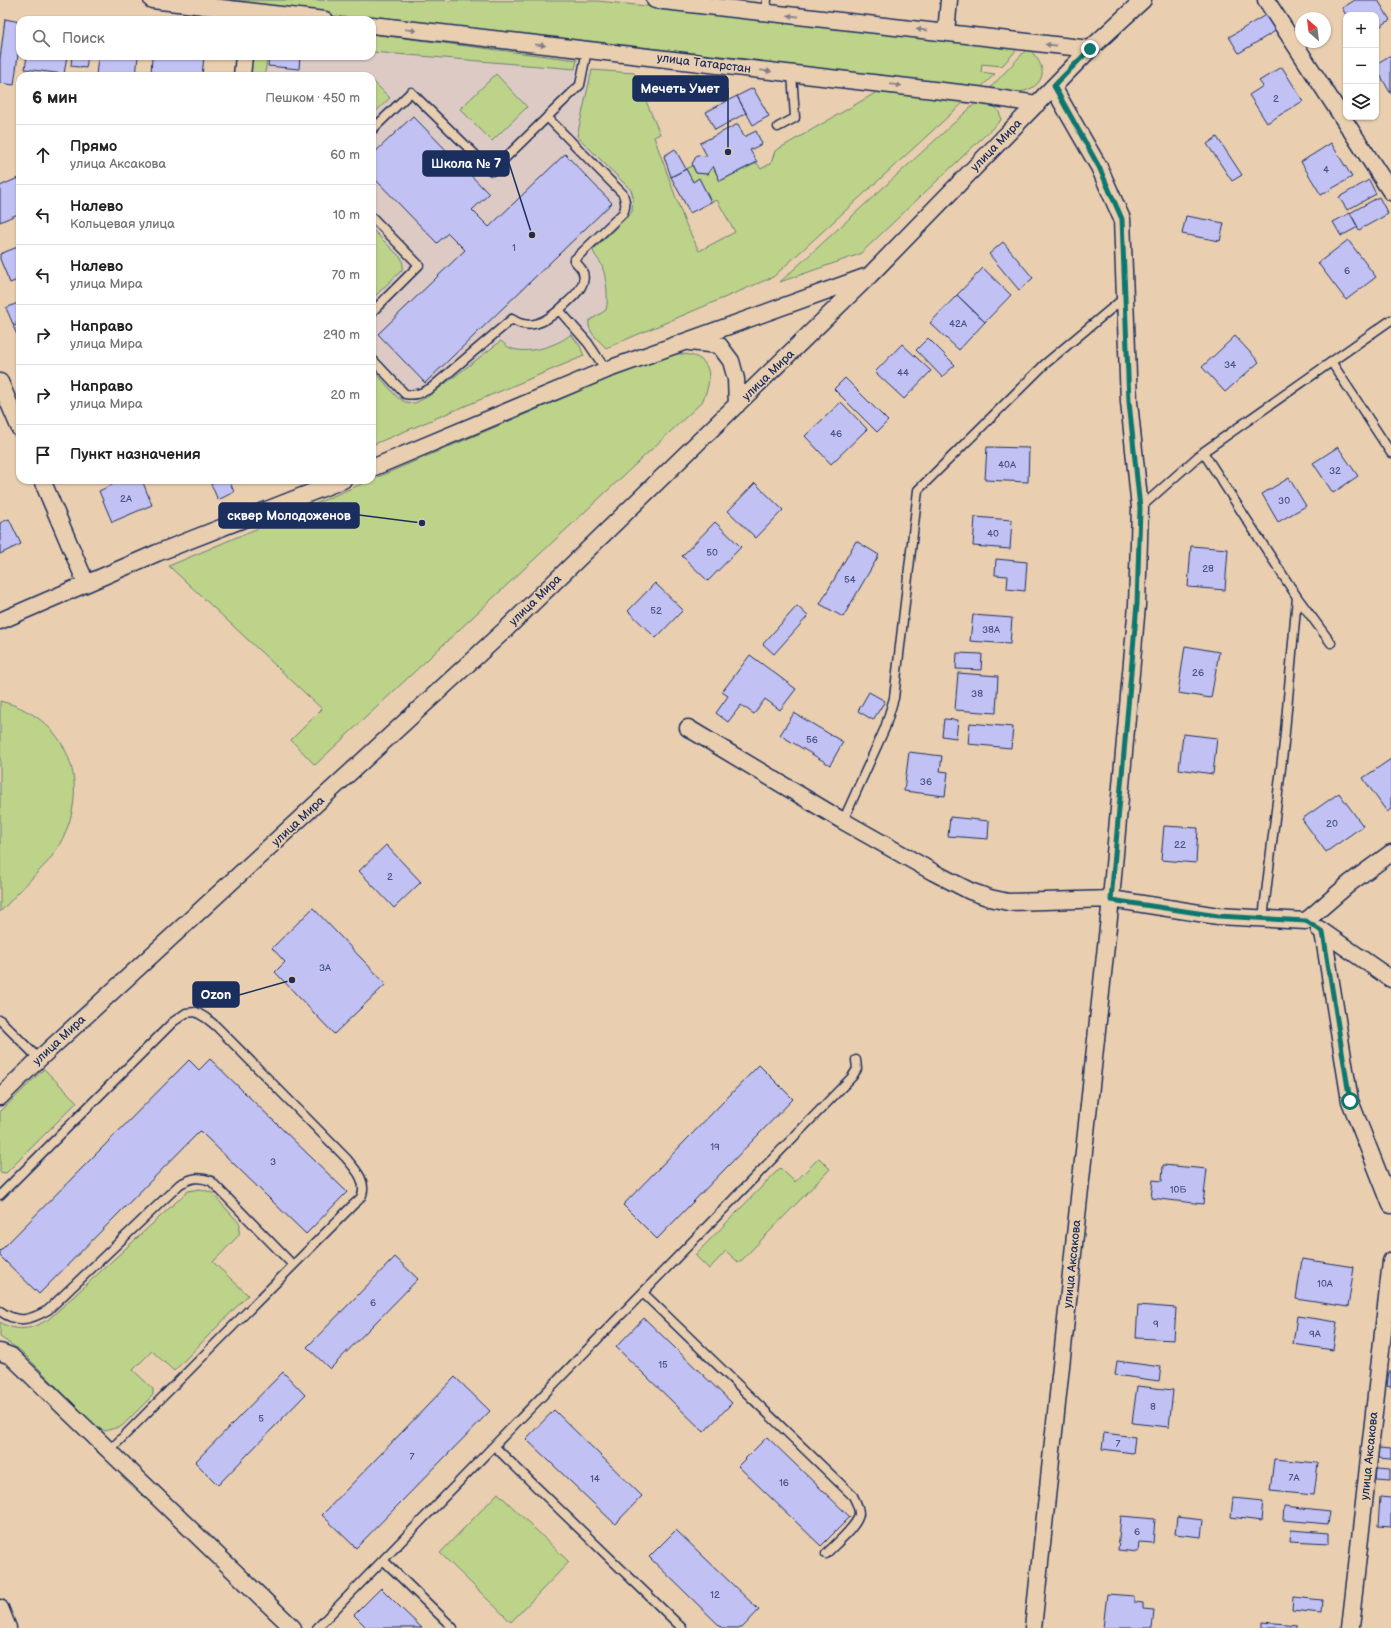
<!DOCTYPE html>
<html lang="ru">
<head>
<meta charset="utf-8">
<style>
	:root { --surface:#fff; --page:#f6f6f6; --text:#222; --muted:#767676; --line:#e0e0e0 }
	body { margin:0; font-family:"Balsamiq Sans",sans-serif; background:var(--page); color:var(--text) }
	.controls { position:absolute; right:12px; top:12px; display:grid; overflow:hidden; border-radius:8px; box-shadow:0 1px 3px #0004 }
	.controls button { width:36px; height:36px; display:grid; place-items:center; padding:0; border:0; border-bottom:1px solid var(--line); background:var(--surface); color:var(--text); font:20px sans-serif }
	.compass { position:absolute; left:1295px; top:12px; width:36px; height:36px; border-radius:50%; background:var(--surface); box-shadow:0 1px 3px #0004; rotate:332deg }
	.stop { position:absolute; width:12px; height:12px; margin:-9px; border:3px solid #0f766e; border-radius:50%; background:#fff }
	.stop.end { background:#0f766e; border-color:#fff; box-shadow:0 1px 4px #0008 }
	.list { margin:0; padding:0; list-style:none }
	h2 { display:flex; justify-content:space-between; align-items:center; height:52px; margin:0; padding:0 16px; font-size:17px }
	h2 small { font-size:13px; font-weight:400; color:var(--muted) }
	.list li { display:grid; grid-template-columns:26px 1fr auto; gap:12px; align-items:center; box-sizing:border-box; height:60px; padding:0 16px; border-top:1px solid var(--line) }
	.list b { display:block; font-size:15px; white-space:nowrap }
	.list p { margin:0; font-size:13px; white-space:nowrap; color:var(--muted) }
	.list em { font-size:13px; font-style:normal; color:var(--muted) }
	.icon { flex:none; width:22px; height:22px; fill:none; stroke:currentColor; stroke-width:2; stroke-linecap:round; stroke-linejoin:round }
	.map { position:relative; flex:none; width:1391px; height:1628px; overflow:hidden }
	.search { position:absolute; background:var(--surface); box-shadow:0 1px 3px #0004; left:16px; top:16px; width:360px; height:44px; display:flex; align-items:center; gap:10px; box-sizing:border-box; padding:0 14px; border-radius:12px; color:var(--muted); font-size:15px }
	.panel { position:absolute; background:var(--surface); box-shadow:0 1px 3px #0004; left:16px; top:72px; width:360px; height:412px; border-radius:12px }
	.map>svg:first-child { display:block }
	.built { fill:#ddcac4 }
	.green { fill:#bcd389; stroke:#6c8174 }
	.building { fill:#c2c1f3; stroke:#1b2f5e }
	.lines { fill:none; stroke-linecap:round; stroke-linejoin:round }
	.service-casing { stroke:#1b2f5e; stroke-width:11 }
	.minor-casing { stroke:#1b2f5e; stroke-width:19 }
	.service { stroke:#e9ceb0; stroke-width:8 }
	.minor { stroke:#e9ceb0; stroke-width:16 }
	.oneway { fill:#827e87 }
	.route { stroke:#0f766e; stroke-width:5 }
	.labels { text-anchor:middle; stroke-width:3; stroke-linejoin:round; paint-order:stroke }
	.number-label { font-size:10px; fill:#455483 }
	.street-label { font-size:12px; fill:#1b2f5e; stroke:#e9ceb0 }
	.leader { fill:none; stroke:#1b2f5e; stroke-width:1.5 }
	.callout-dot { fill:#1b2f5e; stroke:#e9ceb0; stroke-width:1.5 }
	.callout { fill:#1b2f5e; stroke:#1b2f5e; stroke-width:1.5 }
	.callout-label { font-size:13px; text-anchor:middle; font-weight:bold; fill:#fff }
</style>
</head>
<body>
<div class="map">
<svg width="1391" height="1628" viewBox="0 0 1391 1628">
	<rect width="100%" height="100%" fill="#e9ceb0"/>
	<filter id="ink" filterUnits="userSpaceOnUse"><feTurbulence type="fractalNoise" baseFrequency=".025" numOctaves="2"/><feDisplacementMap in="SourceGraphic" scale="8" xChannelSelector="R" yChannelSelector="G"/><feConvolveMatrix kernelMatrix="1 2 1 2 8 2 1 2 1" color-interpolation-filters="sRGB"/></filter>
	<g filter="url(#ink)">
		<!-- built -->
		<path class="built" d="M 372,52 L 634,73 L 660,134 L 654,137 L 684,220 L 699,251 L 598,339 L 382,426 L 372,405 L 372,76 L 265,76 L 267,56 L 372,56 Z"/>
		<!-- green -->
		<path class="green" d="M 192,0 L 598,1 L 1021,45 L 1002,66 L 982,64 L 981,72 L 995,74 L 980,88 Z
			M 372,34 L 577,60 L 575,69 L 372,52 Z
			M 1028,48 C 1038,58 1048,71 1038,83 C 1034,87 1029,90 1024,91 C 1013,93 1001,90 990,88 Z
			M 251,56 L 267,56 L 265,76 L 249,76 Z
			M 592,70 L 634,73 L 660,134 L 654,137 L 684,220 L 699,251 L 735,232 L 717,200 L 711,202 L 699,179 L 693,182 L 686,169 L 692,166 L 696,173 L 707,174 L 713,167 L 720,181 L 757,163 L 761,169 L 771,163 L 775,151 L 884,88 L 965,101 L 773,277 L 606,348 C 599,340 587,332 589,321 L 606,310 C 609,300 606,276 602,266 C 600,260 594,256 593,250 L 632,212 L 633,196 L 631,190 L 577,136 Z
			M 496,74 L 527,107 L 492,141 L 460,109 Z
			M 372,80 L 390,98 L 372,115 Z
			M 978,101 C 990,103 1000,106 1001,120 L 860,254 L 780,282 Z
			M 372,229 L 402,259 L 403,265 L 402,270 L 372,299 Z
			M 571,334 L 580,346 L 584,356 L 372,445 L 372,368 L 397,397 L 405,402 L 415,403 L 429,396 L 501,341 C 503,343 506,345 508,347 C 525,356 558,346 571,334 Z
			M 673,354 C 708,352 717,371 702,402 L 315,765 L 291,740 L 322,709 L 169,566 L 662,356 Z
			M 0,701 C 75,719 95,796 52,856 C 48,863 41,868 36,874 C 24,887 12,899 0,912 Z
			M 44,1069 L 77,1102 L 6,1173 L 0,1172 L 0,1112 Z
			M 819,1158 L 830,1169 L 739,1263 L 726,1251 L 709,1269 L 695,1255 L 780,1168 L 795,1182 Z
			M 200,1189 L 211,1192 L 240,1224 L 239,1235 L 213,1262 L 248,1295 L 174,1371 L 152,1351 L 133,1370 L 153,1389 L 153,1395 L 122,1426 L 105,1431 L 97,1427 L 21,1351 L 0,1337 L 0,1322 C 18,1333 32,1329 49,1319 L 188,1191 Z
			M 498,1493 L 569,1562 L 511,1622 L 440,1553 Z"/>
		<!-- building -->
		<path class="building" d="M 1355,0 L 1378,0 L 1390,20 L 1376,29 L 1376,15 L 1346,15 L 1342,8 Z
			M 1267,14 L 1277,30 L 1239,53 L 1229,37 Z
			M 5,19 L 20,22 L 20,40 L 14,85 L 0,83 L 0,59 Z
			M 1391,55 L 1391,94 L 1376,68 L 1376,64 Z
			M 27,56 L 67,56 L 64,74 L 25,69 Z
			M 72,56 L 88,56 L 86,68 L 71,66 Z
			M 98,56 L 138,56 L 136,76 L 96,76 Z
			M 152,56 L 204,56 L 202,76 L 151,76 Z
			M 269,56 L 300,56 L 299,69 L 268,66 Z
			M 1282,67 L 1303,101 L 1267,123 L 1249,95 L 1263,86 L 1259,81 Z
			M 753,88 L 769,116 L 753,125 L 737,96 Z
			M 737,96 L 746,113 L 715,130 L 706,112 Z
			M 413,116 L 489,194 L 472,210 L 489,227 L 565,154 L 612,203 L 425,383 L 378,334 L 465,250 L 448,233 L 437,243 L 372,176 L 372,155 Z
			M 738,124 L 744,137 L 756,131 L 762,144 L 750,150 L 757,162 L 720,181 L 713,166 L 707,174 L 696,173 L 692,164 L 697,155 L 707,156 L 700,143 Z
			M 1217,137 L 1242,175 L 1232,181 L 1207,144 Z
			M 1331,143 L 1352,177 L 1321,195 L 1301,162 Z
			M 675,149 L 686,169 L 671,177 L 664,156 Z
			M 686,169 L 693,182 L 699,178 L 711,202 L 690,213 L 671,177 Z
			M 18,178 L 20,182 L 20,213 L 0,222 L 0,186 Z
			M 1369,180 L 1376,194 L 1347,210 L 1339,197 Z
			M 1379,197 L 1388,214 L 1359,230 L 1350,213 Z
			M 1350,213 L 1358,227 L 1341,236 L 1333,222 Z
			M 1186,216 L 1224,223 L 1220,241 L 1182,234 Z
			M 1348,240 L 1376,277 L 1346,300 L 1318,263 Z
			M 1003,242 L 1033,278 L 1019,290 L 989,254 Z
			M 20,246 L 20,279 L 10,283 L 0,259 L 0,254 Z
			M 983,268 L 1011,295 L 985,322 L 957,295 Z
			M 957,295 L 985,322 L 959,350 L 930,323 Z
			M 20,302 L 20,321 L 13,324 L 6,308 Z
			M 20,324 L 20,341 L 13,326 Z
			M 1235,336 L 1259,362 L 1225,392 L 1202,367 Z
			M 928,338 L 955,365 L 942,377 L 916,350 Z
			M 902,344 L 931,371 L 904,399 L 875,372 Z
			M 845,378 L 888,421 L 877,432 L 834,389 Z
			M 841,402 L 867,429 L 831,464 L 805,436 Z
			M 987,447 L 1029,448 L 1028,482 L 985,480 Z
			M 1338,447 L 1358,476 L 1333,493 L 1313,463 Z
			M 1289,478 L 1306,506 L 1278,522 L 1262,494 Z
			M 110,480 L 142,480 L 152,505 L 112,522 L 99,491 L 112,485 Z
			M 220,480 L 229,480 L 234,492 L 218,500 L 211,484 Z
			M 755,483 L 783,510 L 756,538 L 728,511 Z
			M 975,517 L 1012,520 L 1010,549 L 973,546 Z
			M 9,519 L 21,544 L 0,554 L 0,523 Z
			M 715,522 L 741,547 L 708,581 L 682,556 Z
			M 856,541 L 879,555 L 843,617 L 820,604 Z
			M 1191,546 L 1228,549 L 1225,590 L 1188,587 Z
			M 996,559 L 1027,562 L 1025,591 L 1007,589 L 1008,576 L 995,575 Z
			M 655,583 L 683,610 L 656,638 L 628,611 Z
			M 797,606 L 808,616 L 774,654 L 763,644 Z
			M 973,615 L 1012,618 L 1010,644 L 970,641 Z
			M 1185,646 L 1219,652 L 1211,698 L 1178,693 Z
			M 957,653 L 982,654 L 981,670 L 956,669 Z
			M 750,655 L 796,689 L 780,710 L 765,699 L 754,714 L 741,705 L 728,722 L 716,713 L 728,696 L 722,692 Z
			M 958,673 L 998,676 L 996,713 L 955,710 Z
			M 869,692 L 885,701 L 873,720 L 858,711 Z
			M 794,713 L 843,742 L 830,765 L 780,735 Z
			M 944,719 L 958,720 L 956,738 L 942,736 Z
			M 970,723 L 1013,727 L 1011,748 L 968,744 Z
			M 1183,734 L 1217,738 L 1213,774 L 1179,769 Z
			M 909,752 L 942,756 L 940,771 L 948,772 L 945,796 L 904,791 Z
			M 1391,759 L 1391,809 L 1387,812 L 1363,778 Z
			M 1339,793 L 1363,826 L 1326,852 L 1302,819 Z
			M 950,817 L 989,821 L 988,839 L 948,836 Z
			M 1164,826 L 1198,828 L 1196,863 L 1161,860 Z
			M 386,845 L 421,882 L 394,908 L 359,871 Z
			M 313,908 L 386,984 L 334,1034 L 275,972 L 285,962 L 272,948 Z
			M 210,1059 L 347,1192 L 306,1234 L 200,1131 L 39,1294 L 0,1256 L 0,1251 L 189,1060 L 199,1070 Z
			M 759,1065 L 793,1099 L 657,1239 L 623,1205 Z
			M 1163,1165 L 1207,1169 L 1203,1204 L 1151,1198 L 1153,1180 L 1162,1181 Z
			M 395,1257 L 418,1279 L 330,1369 L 307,1347 Z
			M 1302,1259 L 1354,1267 L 1348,1307 L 1296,1299 Z
			M 1138,1305 L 1176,1308 L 1174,1340 L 1136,1338 Z
			M 1297,1316 L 1337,1322 L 1333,1350 L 1293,1344 Z
			M 644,1318 L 732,1403 L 704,1432 L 616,1347 Z
			M 1117,1361 L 1161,1367 L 1159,1381 L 1115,1375 Z
			M 283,1372 L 305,1395 L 218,1485 L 195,1462 Z
			M 1389,1372 L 1391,1372 L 1391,1387 L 1387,1386 Z
			M 455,1377 L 490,1411 L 356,1548 L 322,1515 Z
			M 1137,1386 L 1173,1390 L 1169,1427 L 1132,1423 Z
			M 554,1410 L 642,1496 L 615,1524 L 526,1439 Z
			M 1104,1433 L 1135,1437 L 1133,1453 L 1102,1449 Z
			M 767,1437 L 850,1517 L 821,1546 L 738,1466 Z
			M 1378,1448 L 1391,1449 L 1391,1459 L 1377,1458 Z
			M 1274,1459 L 1318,1463 L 1314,1495 L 1270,1491 Z
			M 1377,1468 L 1391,1469 L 1391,1480 L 1376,1479 Z
			M 1380,1497 L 1391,1498 L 1391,1527 L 1378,1526 Z
			M 1233,1498 L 1263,1501 L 1261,1521 L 1231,1517 Z
			M 1284,1506 L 1330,1511 L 1328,1524 L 1283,1520 Z
			M 1121,1516 L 1155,1519 L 1153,1543 L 1139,1542 L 1138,1552 L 1118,1550 Z
			M 1177,1517 L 1203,1520 L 1201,1537 L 1175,1534 Z
			M 676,1530 L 759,1610 L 742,1628 L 722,1628 L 649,1557 Z
			M 1291,1530 L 1329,1533 L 1329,1543 L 1290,1541 Z
			M 381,1588 L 403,1610 L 422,1628 L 367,1628 L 354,1615 Z
			M 1107,1594 L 1134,1596 L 1134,1602 L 1143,1603 L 1143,1609 L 1154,1610 L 1152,1628 L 1103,1628 Z
			M 1293,1597 L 1322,1600 L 1321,1613 L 1292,1610 Z
			M 1263,1622 L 1297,1625 L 1297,1628 L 1263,1628 Z"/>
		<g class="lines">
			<defs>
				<path id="service" d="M 765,13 L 767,0
					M 547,117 L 623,194 C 625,201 627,206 623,213 L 574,260 C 576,263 580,266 582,270 C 590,286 569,300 559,310
					M 778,127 L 795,118 L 792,73
					M 372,130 L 411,92 L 492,171 L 580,85 L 587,50
					M 372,217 L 419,265 L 372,312
					M 372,359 L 405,394 C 415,396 422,393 431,388 L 512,319 C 529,331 545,322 559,310 L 588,343 L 606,370
					M 1332,363 L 1391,453
					M 1203,452 L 1297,597 L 1284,743 L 1263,918
					M 1140,508 L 1203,452 L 1391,320
					M 1297,597 L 1331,643
					M 843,821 L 885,728 L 894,698 L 918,490 L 1045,364 L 1124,298
					M 0,1020 L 39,1059
					M 0,1195 L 173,1022 L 186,1013 L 196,1012 L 206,1018 L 216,1026 L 346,1158 C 354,1168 367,1180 362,1195 C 361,1199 356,1202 353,1205 L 110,1450
					M 643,1293 L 853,1496 C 856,1502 859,1507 859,1514 C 858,1526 834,1545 826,1554
					M 0,1311 C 18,1324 30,1320 48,1310 L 180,1184 C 192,1178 198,1176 211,1181 L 293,1265
					M 494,1446 L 682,1628
					M 383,1560 L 453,1628
					M 317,1628 L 852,1077 L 857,1069 L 856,1060"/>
				<path id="minor" d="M 152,0 L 325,20
					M 655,0 L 1090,49
					M 1266,0 L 1391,192
					M 372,25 L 977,95 L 1037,104
					M 946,32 L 949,0
					M 242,76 L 244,56
					M 1053,87 L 1099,167 L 1122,219 L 1129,402 L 1140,508 L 1137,605 L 1111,899 L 1218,916 L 1306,921
					M 689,342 L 719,345 L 731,361 L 736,379 L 737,405
					M 0,382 L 20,429
					M 372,468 L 606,370 L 865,277
					M 42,480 L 86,583
					M 0,621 L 157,553 L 343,480
					M 688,728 L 843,821 L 933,872 L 970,891 L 990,898 L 1008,902 L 1111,899 L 1033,1628
					M 1306,921 L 1350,883 L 1391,853
					M 1319,929 L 1391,979
					M 1323,932 L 1350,1101 L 1391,1205
					M 0,1097 L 39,1059 L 506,629 L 870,275 L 1090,49 L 1143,0
					M 0,1352 L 11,1356 L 293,1628
					M 0,1608 L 8,1628
					M 1350,1628 L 1391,1261"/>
			</defs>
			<!-- service casing -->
			<use href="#service" class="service-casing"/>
			<!-- minor casing -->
			<use href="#minor" class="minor-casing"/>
			<!-- service -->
			<use href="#service" class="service"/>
			<!-- minor -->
			<use href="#minor" class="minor"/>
		</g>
		<!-- one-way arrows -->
		<defs><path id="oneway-solid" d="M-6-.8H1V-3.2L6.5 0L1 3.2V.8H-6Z"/></defs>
		<g class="oneway">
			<use href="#oneway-solid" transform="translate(793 16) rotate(-174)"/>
			<use href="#oneway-solid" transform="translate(411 30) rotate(7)"/>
			<use href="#oneway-solid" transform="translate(922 30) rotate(-174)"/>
			<use href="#oneway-solid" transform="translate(540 45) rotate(7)"/>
			<use href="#oneway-solid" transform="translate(1051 45) rotate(-174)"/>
			<use href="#oneway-solid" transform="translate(766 71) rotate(7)"/>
			<use href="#oneway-solid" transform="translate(896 85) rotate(7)"/>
		</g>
	</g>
	<g class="lines" filter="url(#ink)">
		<!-- route -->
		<path class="route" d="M 1090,49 L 1054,86 L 1099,167 L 1122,219 L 1129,402 L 1140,508 L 1137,604 L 1111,900 L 1218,916 L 1306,921 L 1323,932 L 1350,1101"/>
	</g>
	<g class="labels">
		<!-- number labels -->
		<g class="number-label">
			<text x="1276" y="102">2</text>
			<text x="1326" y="173">4</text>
			<text x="514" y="251">1</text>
			<text x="1347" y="274">6</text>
			<text x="958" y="327">42А</text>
			<text x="1230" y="368">34</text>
			<text x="903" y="376">44</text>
			<text x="836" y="437">46</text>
			<text x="1007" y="468">40А</text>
			<text x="1335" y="474">32</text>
			<text x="126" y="502">2А</text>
			<text x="1284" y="504">30</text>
			<text x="993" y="537">40</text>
			<text x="712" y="556">50</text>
			<text x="1208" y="572">28</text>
			<text x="850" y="583">54</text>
			<text x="656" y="614">52</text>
			<text x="991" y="633">38А</text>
			<text x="1198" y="676">26</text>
			<text x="977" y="697">38</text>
			<text x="812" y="743">56</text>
			<text x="926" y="785">36</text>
			<text x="1332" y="827">20</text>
			<text x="1180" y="848">22</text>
			<text x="390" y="880">2</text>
			<text x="325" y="971">3А</text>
			<text x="715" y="1150">19</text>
			<text x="273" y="1165">3</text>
			<text x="1178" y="1193">10Б</text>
			<text x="1325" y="1287">10А</text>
			<text x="373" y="1306">6</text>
			<text x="1156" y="1327">9</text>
			<text x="1315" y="1337">9А</text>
			<text x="663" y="1368">15</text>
			<text x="1153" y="1410">8</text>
			<text x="261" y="1422">5</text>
			<text x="1118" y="1447">7</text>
			<text x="412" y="1460">7</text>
			<text x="1294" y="1481">7А</text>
			<text x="595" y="1482">14</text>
			<text x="784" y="1486">16</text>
			<text x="1137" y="1535">6</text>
			<text x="715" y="1598">12</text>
		</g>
		<!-- street labels -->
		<g class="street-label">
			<text transform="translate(704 63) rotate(7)" y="4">улица Татарстан</text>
			<text transform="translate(996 145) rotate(-46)" y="4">улица Мира</text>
			<text transform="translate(768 375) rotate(-44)" y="4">улица Мира</text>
			<text transform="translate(535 600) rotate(-44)" y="4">улица Мира</text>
			<text transform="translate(298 821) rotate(-43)" y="4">улица Мира</text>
			<text transform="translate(59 1040) rotate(-43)" y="4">улица Мира</text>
			<text transform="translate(1072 1264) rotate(-84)" y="4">улица Аксакова</text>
			<text transform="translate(1369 1456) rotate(-84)" y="4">улица Аксакова</text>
		</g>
	</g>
	<!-- callouts -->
	<path class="leader" d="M728 152L728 88M532 235L509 163M422 523L359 515M292 980L239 995"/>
	<g class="callout-dot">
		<circle cx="728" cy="152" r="4"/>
		<circle cx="532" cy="235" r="4"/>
		<circle cx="422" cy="523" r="4"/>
		<circle cx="292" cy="980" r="4"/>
	</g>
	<g class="callout">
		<rect x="633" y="76" width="95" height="25" rx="4"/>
		<rect x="423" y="151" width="86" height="25" rx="4"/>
		<rect x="219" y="503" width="140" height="25" rx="4"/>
		<rect x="193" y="982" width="46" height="25" rx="4"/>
	</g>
	<g class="callout-label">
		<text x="680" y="93">Мечеть Умет</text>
		<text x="466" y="168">Школа № 7</text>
		<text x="289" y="520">сквер Молодоженов</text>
		<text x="216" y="999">Ozon</text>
	</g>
</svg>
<div class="controls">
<button>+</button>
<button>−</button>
<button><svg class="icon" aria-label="layers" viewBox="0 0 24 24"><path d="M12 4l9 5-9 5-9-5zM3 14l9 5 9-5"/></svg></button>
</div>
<svg class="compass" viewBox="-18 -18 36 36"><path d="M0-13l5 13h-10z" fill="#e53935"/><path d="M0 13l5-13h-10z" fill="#767676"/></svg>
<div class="stop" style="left:1350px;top:1101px"></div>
<div class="stop end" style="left:1090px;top:49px"></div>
<div class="search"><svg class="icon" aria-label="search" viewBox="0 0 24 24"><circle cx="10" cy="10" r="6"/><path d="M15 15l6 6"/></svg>Поиск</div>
<section class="panel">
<h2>6 мин<small>Пешком · 450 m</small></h2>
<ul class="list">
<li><svg class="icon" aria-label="ahead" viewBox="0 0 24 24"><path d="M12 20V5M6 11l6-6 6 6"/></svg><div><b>Прямо</b><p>улица Аксакова</p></div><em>60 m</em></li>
<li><svg class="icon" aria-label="left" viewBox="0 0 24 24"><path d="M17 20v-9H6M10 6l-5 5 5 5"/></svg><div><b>Налево</b><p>Кольцевая улица</p></div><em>10 m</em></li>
<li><svg class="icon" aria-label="left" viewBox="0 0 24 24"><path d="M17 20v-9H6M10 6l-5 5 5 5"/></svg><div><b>Налево</b><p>улица Мира</p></div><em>70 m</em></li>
<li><svg class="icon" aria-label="right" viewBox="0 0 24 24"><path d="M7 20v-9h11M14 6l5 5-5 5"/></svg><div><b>Направо</b><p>улица Мира</p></div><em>290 m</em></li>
<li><svg class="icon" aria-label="right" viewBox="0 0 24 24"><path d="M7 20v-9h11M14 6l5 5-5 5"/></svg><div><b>Направо</b><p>улица Мира</p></div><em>20 m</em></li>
<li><svg class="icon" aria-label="arrive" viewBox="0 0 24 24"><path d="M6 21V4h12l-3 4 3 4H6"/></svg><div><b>Пункт назначения</b></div></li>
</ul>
</section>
</div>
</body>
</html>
